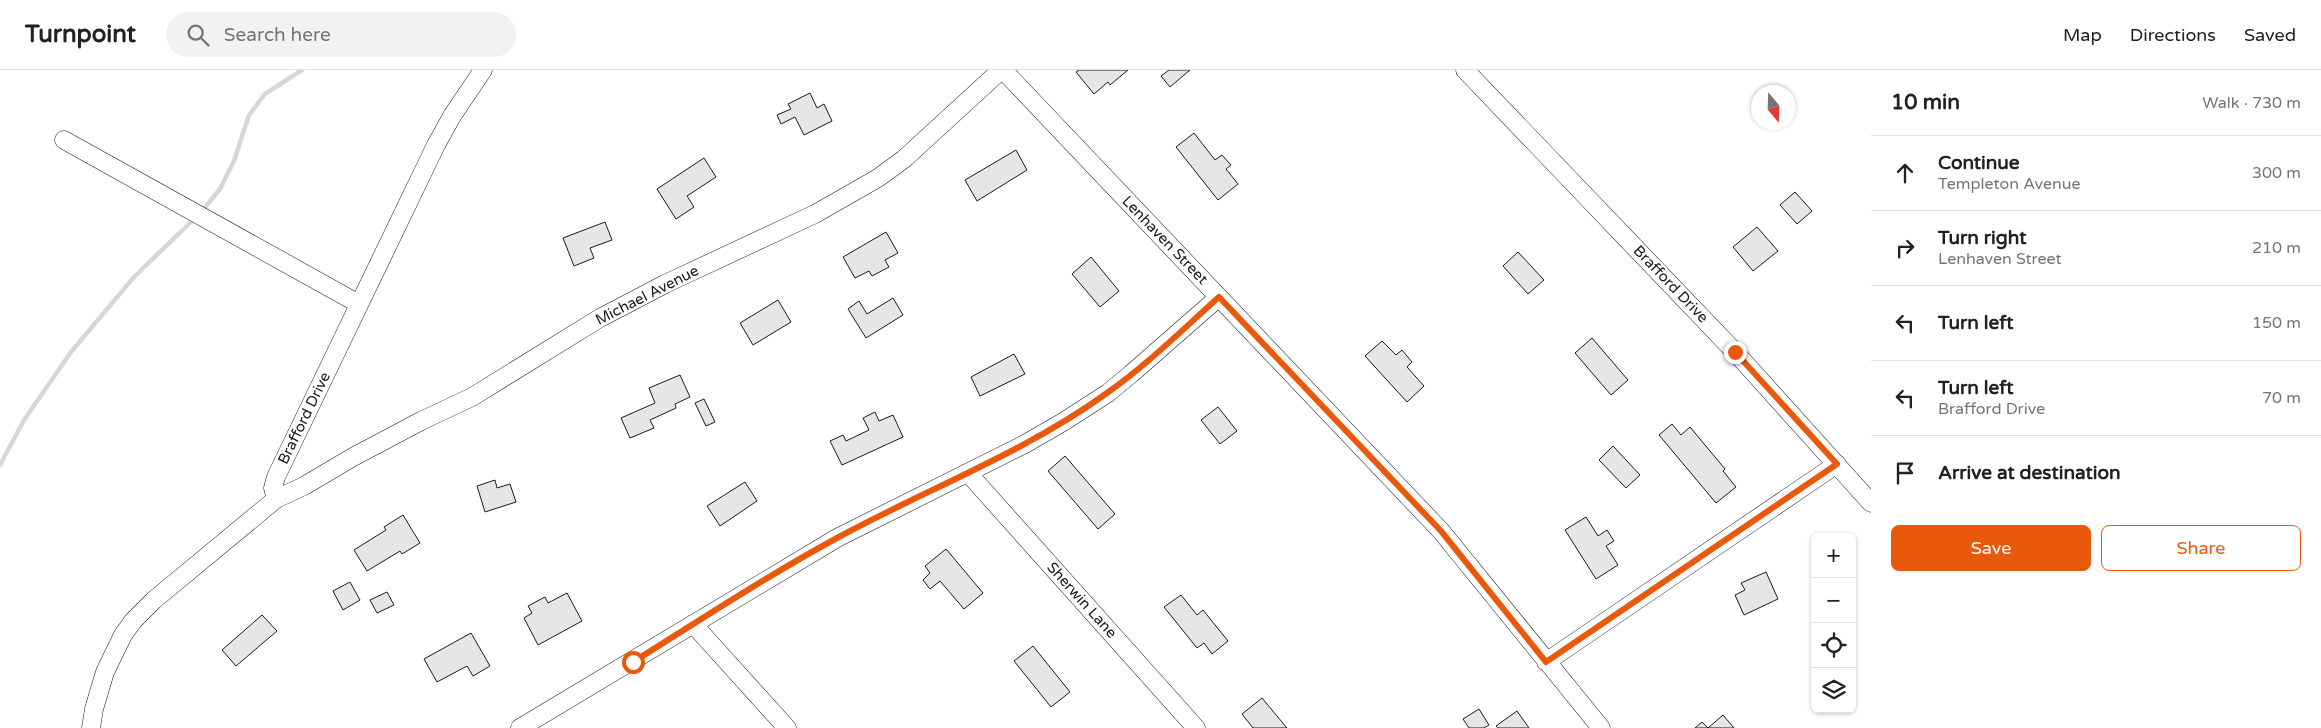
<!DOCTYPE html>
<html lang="en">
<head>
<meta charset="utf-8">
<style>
	:root { --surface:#fff; --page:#f2f2f2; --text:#202124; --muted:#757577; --line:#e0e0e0; --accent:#ea580c }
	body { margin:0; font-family:"Varela Round",sans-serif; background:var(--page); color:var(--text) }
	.controls { position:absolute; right:15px; bottom:15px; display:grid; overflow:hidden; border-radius:8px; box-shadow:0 1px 4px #0004 }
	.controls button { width:45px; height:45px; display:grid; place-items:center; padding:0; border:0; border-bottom:1px solid var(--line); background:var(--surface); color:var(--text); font:25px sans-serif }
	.compass { position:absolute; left:1751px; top:15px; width:45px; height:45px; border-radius:50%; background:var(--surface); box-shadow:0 1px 4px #0004; rotate:161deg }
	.stop { position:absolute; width:15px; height:15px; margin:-11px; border:4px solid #ea580c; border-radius:50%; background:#fff }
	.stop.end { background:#ea580c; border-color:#fff; box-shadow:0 1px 5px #0008 }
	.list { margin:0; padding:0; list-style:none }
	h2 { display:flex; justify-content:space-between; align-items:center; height:65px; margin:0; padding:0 20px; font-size:21px }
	h2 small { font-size:16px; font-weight:400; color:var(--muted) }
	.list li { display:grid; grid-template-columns:32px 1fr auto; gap:15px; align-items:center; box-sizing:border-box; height:75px; padding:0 20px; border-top:1px solid var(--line) }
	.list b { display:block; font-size:19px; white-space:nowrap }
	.list p { margin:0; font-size:16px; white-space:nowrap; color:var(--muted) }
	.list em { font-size:16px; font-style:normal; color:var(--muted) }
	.actions { display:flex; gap:10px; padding:15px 20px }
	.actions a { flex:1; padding:11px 0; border:1px solid var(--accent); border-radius:8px; text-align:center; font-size:18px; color:var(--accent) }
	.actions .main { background:var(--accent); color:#fff }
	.icon { flex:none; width:28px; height:28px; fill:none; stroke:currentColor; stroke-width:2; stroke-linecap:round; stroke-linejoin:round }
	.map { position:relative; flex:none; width:1871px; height:658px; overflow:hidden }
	header { display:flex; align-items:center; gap:30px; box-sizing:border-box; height:70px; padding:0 25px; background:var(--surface); border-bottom:1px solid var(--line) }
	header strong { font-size:24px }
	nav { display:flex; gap:28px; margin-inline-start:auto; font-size:18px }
	.search { width:350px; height:45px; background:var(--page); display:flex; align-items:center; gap:12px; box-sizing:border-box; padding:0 18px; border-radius:28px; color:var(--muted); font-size:19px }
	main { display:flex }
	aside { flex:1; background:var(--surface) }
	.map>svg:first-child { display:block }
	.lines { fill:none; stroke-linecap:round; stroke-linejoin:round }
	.stream { stroke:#d7d7d7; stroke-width:4.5 }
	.building { fill:#e6e6e6; stroke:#1a1a1a }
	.minor-casing { stroke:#1a1a1a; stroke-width:19 }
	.minor { stroke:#fff; stroke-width:18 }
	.route { stroke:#ea580c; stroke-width:6 }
	.labels { text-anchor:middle; stroke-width:4; stroke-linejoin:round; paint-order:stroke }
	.street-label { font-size:15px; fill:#1a1a1a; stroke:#fff }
</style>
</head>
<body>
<header>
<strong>Turnpoint</strong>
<div class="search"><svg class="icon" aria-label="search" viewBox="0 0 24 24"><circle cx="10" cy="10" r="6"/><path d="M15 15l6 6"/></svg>Search here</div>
<nav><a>Map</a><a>Directions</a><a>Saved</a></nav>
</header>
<main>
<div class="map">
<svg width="1871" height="658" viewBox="0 0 1871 658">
	<rect width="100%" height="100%" fill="#fff"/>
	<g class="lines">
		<!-- stream -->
		<path class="stream" d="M 202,141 L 220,119 L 234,91 L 249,45 L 265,24 L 302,0
			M 0,395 L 24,350 L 71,282 L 134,207 L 195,148"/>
	</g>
	<!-- building -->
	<path class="building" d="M 1079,0 L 1128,0 L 1110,15 L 1108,12 L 1094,24 L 1076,2 Z
		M 1169,0 L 1190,0 L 1170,17 L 1161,6 Z
		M 810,23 L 817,38 L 824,34 L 832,51 L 804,65 L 795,47 L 781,54 L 777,45 L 791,39 L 788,34 Z
		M 1194,63 L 1215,90 L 1222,85 L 1231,95 L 1226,99 L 1238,114 L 1218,130 L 1176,77 Z
		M 1016,80 L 1027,100 L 977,131 L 965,110 Z
		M 704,88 L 716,107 L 687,126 L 694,137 L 676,149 L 657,119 Z
		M 1795,122 L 1812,141 L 1797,154 L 1780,135 Z
		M 605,152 L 612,170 L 590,178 L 594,188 L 574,196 L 563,168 Z
		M 1757,157 L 1778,181 L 1753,201 L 1733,177 Z
		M 886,162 L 898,183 L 885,190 L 889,197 L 872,206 L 869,201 L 855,208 L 843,187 Z
		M 1518,182 L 1544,210 L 1528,224 L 1503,196 Z
		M 1091,187 L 1119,221 L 1100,237 L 1072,204 Z
		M 893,228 L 903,245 L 866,268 L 848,239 L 859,231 L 867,244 Z
		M 778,230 L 791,252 L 753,275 L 740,253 Z
		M 1592,268 L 1628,310 L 1611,325 L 1575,283 Z
		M 1382,271 L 1396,285 L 1402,280 L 1412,292 L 1407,297 L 1424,316 L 1407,332 L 1365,286 Z
		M 1014,284 L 1025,304 L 980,326 L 971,307 Z
		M 680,305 L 690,327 L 675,334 L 676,338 L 650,350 L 654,358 L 630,368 L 621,348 L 655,333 L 649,318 Z
		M 704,329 L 715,352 L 706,356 L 695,333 Z
		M 1218,337 L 1237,361 L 1220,374 L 1201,350 Z
		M 875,342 L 879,351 L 893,345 L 903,367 L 842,395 L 830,371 L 843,365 L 846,371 L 869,360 L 863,348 Z
		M 1672,354 L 1681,365 L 1690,357 L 1725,399 L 1723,401 L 1736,417 L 1716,433 L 1659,365 Z
		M 1613,376 L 1640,405 L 1626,418 L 1599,390 Z
		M 1065,386 L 1115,444 L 1098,459 L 1048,401 Z
		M 495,410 L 497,418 L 510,414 L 516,432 L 485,442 L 477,416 Z
		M 745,412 L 757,431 L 720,456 L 707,436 Z
		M 403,445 L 420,473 L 402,484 L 400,481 L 367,501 L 354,480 L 386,460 L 384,457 Z
		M 1586,447 L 1598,466 L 1607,460 L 1614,471 L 1606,476 L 1618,495 L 1596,509 L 1565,460 Z
		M 946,479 L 983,523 L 964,539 L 940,511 L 930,519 L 923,510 L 930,503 L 925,496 Z
		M 1766,502 L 1778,529 L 1744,545 L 1735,525 L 1745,520 L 1741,513 Z
		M 350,512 L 360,530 L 343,540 L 333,521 Z
		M 387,522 L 394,535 L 377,543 L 370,530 Z
		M 567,523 L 582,551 L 538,575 L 524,548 L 532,543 L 528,536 L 545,527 L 548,533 Z
		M 1181,525 L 1197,545 L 1203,540 L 1228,571 L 1212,584 L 1204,573 L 1197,578 L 1164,537 Z
		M 262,545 L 277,561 L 236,596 L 222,580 Z
		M 471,563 L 490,596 L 473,606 L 467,596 L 437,612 L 424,589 Z
		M 1033,576 L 1070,622 L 1051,637 L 1014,591 Z
		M 1262,628 L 1287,658 L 1253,658 L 1242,644 Z
		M 1479,639 L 1489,655 L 1484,658 L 1469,658 L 1463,649 Z
		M 1517,641 L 1529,658 L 1498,658 L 1496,656 Z
		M 1723,645 L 1734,658 L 1708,658 Z
		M 1702,652 L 1708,658 L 1695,658 Z"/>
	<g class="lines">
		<defs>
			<path id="minor" d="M 1003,0 L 1441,461 L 1601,658
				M 1465,0 L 1735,282 L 1871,433
				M 64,70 L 359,234
				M 968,403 L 1196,658
				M 276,429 L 273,418 L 276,407 L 436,75 L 452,46 L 483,0
				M 693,554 L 787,658
				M 1546,592 L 1837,394
				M 91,658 L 94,639 L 105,602 L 123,565 L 133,551 L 154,530 L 276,429 L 304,416 L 353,387 L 421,351 L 472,327 L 600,248 L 665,214 L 815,144 L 878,108 L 904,89 L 1001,0
				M 520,658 L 837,468 L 1025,374 L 1063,352 L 1108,323 L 1131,304 L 1219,227"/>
		</defs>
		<!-- minor casing -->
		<use href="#minor" class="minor-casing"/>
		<!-- minor -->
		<use href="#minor" class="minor"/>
	</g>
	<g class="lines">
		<!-- route -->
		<path class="route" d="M 633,592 C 700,550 767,506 837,468 C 927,419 1024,383 1107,323 C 1147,295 1183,259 1219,227 L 1441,461 L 1546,592 L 1837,394 L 1735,282"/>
	</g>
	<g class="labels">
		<!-- street labels -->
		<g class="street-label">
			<text transform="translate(1165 170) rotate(46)" y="5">Lenhaven Street</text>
			<text transform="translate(1671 214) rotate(46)" y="5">Brafford Drive</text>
			<text transform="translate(647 225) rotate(-27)" y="5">Michael Avenue</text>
			<text transform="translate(304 348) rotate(-64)" y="5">Brafford Drive</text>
			<text transform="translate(1082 530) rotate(48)" y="5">Sherwin Lane</text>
		</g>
	</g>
</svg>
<div class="controls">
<button>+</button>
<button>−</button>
<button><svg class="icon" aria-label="locate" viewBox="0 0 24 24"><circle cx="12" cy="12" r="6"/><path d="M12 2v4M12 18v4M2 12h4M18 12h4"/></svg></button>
<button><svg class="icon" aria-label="layers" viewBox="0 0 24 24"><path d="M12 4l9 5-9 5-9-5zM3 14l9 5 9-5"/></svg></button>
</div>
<svg class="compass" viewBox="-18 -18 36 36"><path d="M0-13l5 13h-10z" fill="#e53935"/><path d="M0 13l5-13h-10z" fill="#757577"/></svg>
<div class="stop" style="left:633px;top:592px"></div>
<div class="stop end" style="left:1735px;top:282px"></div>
</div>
<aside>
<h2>10 min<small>Walk · 730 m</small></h2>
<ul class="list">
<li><svg class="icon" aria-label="ahead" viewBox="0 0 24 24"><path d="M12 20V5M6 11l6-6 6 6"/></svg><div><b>Continue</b><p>Templeton Avenue</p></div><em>300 m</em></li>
<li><svg class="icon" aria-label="right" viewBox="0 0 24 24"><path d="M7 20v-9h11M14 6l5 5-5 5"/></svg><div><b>Turn right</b><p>Lenhaven Street</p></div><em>210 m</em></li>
<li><svg class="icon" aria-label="left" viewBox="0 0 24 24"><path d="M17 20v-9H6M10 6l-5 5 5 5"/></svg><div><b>Turn left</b></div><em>150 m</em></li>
<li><svg class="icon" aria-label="left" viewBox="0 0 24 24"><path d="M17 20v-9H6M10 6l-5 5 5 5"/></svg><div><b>Turn left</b><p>Brafford Drive</p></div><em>70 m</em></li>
<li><svg class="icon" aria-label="arrive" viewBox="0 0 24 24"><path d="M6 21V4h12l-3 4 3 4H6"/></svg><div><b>Arrive at destination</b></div></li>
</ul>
<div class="actions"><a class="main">Save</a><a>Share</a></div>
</aside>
</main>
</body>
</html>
